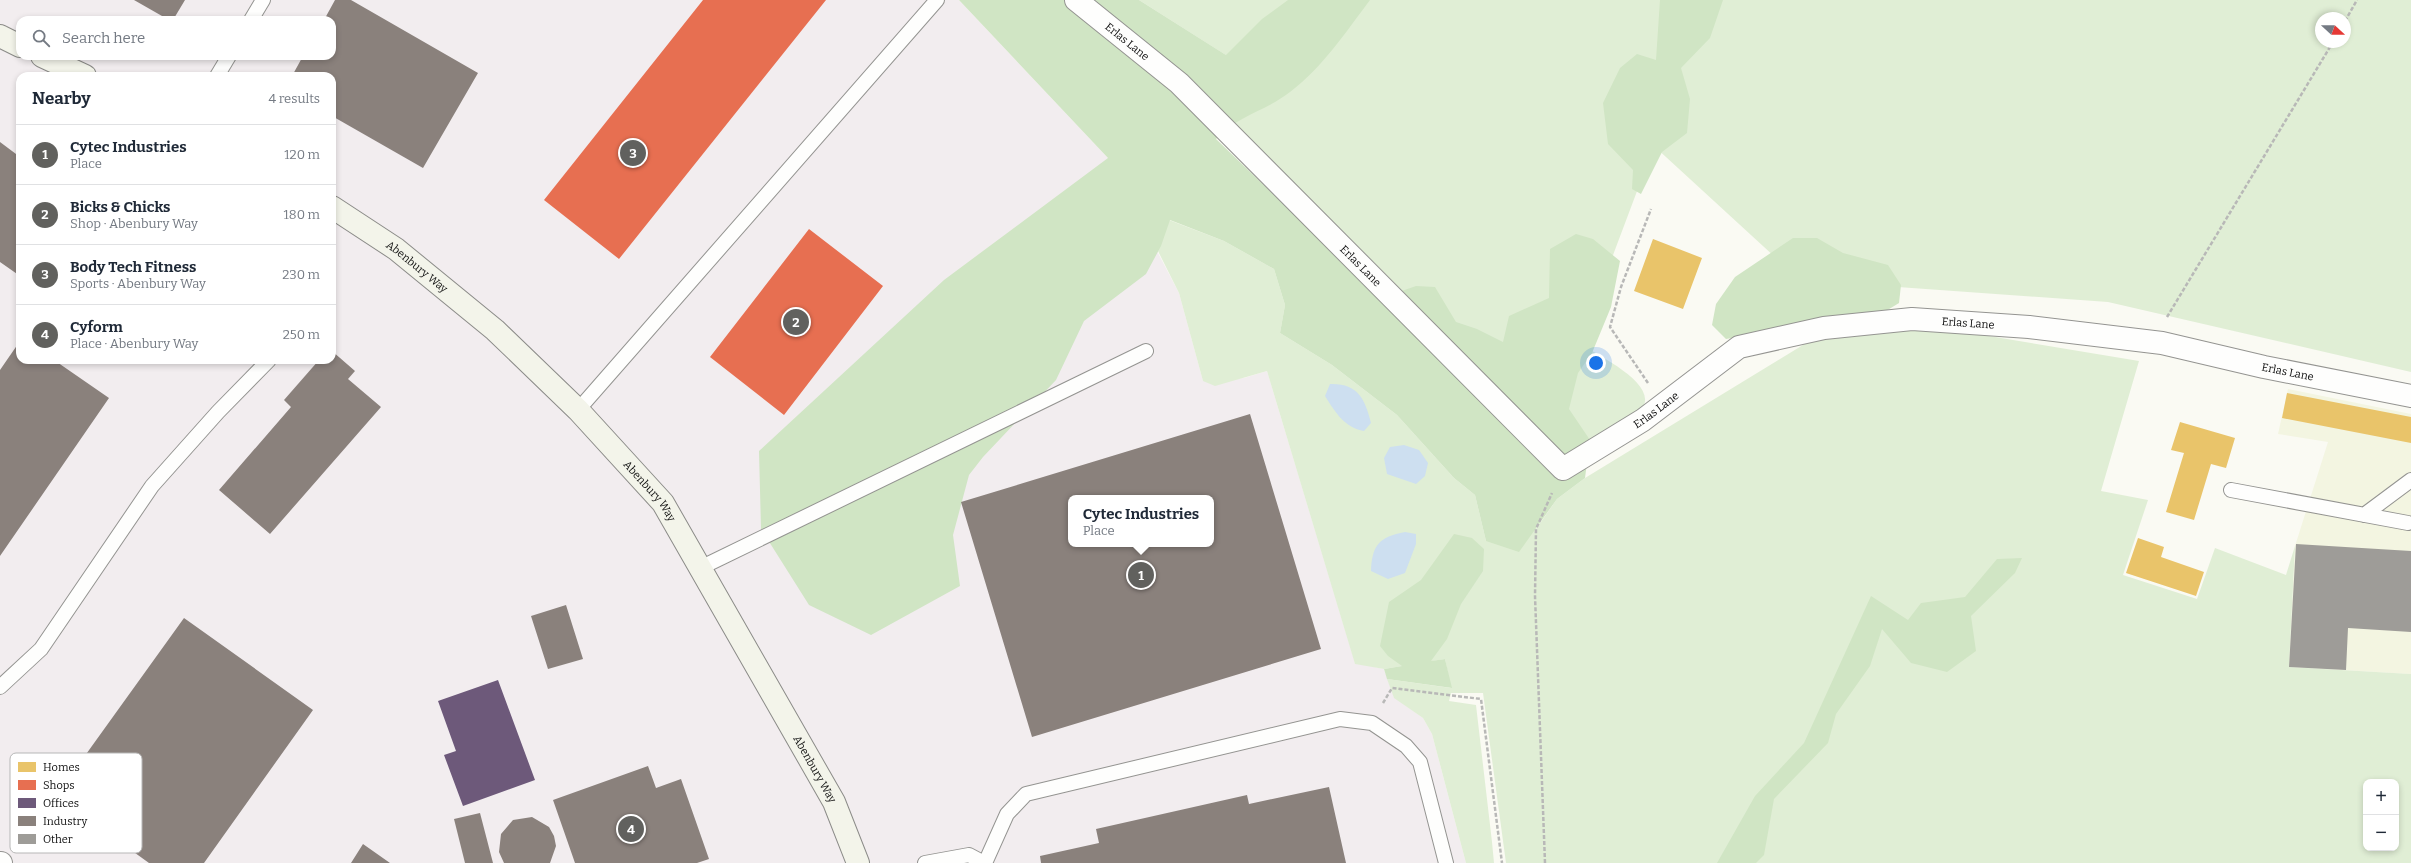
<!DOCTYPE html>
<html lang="en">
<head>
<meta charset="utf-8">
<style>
	:root { --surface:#fff; --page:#f6f6f7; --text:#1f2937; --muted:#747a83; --line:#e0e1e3; --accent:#61615e }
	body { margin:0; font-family:Bitter,serif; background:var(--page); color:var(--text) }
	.controls { position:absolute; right:12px; bottom:12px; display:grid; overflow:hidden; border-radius:8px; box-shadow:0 2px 6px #0003 }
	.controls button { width:36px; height:36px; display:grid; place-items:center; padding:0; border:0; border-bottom:1px solid var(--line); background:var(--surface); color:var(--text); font:20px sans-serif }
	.compass { position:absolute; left:2315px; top:12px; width:36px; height:36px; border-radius:50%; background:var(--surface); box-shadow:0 2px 6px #0003; rotate:111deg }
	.you { position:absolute; left:1596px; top:363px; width:14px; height:14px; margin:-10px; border:3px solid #fff; border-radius:50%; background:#1a73e8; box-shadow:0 0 0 6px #1a73e833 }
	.badge { display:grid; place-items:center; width:26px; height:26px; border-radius:50%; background:var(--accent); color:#fff; font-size:13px; font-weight:700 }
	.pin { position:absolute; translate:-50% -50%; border:2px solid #fff; box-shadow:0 1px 4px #0006 }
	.popup { position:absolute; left:1068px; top:495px; width:146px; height:52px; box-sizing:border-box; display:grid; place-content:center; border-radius:8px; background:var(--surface); filter:drop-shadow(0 1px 3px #0005); font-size:13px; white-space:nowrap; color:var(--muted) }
	.popup b { font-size:15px; color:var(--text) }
	.popup::after { content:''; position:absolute; left:50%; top:100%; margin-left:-8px; border:8px solid transparent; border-top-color:var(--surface) }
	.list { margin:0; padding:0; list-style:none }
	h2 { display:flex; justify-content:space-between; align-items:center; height:52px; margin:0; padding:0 16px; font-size:17px }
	h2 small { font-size:13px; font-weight:400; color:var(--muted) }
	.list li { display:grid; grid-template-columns:26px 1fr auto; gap:12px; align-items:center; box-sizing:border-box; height:60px; padding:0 16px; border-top:1px solid var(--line) }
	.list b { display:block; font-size:15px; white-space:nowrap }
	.list p { margin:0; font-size:13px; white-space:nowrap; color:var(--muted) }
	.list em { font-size:13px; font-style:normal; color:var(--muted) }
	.icon { flex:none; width:22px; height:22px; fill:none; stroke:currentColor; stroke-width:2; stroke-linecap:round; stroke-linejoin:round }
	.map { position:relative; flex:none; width:2411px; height:863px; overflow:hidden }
	.search { position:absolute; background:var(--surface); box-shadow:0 2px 6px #0003; left:16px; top:16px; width:320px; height:44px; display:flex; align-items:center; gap:10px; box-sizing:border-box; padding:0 14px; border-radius:12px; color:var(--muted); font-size:15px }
	.panel { position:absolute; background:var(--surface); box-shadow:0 2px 6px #0003; left:16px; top:72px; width:320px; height:292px; border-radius:12px }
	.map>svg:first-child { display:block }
	.industrial { fill:#f2edef; fill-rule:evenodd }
	.farmland { fill:#f3f5e1 }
	.green { fill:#e0eed5; fill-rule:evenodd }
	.forest { fill:#d0e5c4 }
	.water { fill:#cddff0 }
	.homes { fill:#e9c46a }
	.shops { fill:#e76f51 }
	.offices { fill:#6d597a }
	.industry { fill:#8a817c; fill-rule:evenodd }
	.building { fill:#9e9c98 }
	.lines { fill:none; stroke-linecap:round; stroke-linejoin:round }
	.lane-casing { stroke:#949491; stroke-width:16 }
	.street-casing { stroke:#949491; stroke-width:24 }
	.secondary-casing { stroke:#8b8b88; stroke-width:24 }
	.path { stroke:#b8b8b7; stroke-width:2.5; stroke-dasharray:4 2; stroke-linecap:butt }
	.lane { stroke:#fefefd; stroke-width:14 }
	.street { stroke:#fefefd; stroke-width:22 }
	.secondary { stroke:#f3f4ea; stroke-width:22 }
	.labels { text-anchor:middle; stroke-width:4; stroke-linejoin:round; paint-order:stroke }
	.street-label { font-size:11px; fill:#0e0e0e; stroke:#fff }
	.key { fill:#fff; stroke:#b7b7b7; stroke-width:1 }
	.key-label { font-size:11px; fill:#0e0e0e }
</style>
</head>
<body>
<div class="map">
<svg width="2411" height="863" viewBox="0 0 2411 863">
	<rect width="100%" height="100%" fill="#fafaf3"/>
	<!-- industrial -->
	<path class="industrial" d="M 0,0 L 959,0 L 1108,158 L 1179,293 L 1203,381 L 1244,378 L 1267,371 L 1355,663 L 1384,669 L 1394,697 L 1423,718 L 1432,734 L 1466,863 L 0,863 ZM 20,20 L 332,20 L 332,56 L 20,56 ZM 20,76 L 332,76 L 332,360 L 20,360 ZM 1071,498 L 1211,498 L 1211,544 L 1071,544 Z"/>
	<!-- farmland -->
	<path class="farmland" d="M 2288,389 L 2411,414 L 2411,674 L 2289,667 L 2295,546 L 2328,442 L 2278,434 Z"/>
	<!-- green -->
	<path class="green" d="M 1139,0 L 2411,0 L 2411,372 L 2108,302 L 1800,280 L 1654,146 L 1580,343 C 1595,355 1660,383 1642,409 C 1634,419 1609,436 1599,445 L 1562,442 L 1396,293 L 1233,123 L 1273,85 ZM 2321,18 L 2345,18 L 2345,42 L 2321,42 Z
		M 1169,220 L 1224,241 L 1274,269 L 1285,305 L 1280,333 L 1332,365 L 1397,415 L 1454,478 L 1475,495 L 1486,541 L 1536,529 L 1557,499 L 1585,478 L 1821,334 L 1923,325 L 2139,361 L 2101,491 L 2148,500 L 2123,575 L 2197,599 L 2215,548 L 2286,575 L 2295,546 L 2289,667 L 2411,674 L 2411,863 L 1506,863 L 1483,693 L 1451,693 L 1449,701 L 1476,705 L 1492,842 L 1494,863 L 1466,863 L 1432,734 L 1423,718 L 1394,698 L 1387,679 L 1451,688 L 1445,659 L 1384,669 L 1355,664 L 1267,371 L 1215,386 L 1203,381 L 1179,293 L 1158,251 ZM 2366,782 L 2396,782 L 2396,848 L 2366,848 Z"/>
	<!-- forest -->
	<path class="forest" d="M 959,0 L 1139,0 L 1226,55 L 1262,19 L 1288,0 L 1370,0 C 1345,33 1323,67 1290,92 C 1266,111 1236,116 1216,139 L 1378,295 L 1396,293 L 1416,286 L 1435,287 L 1456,322 L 1477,329 L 1503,342 L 1509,316 L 1549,298 L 1550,249 L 1576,234 L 1593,239 L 1620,261 L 1611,307 L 1592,353 L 1578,373 L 1569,409 L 1590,440 L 1585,478 L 1557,499 L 1519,552 L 1486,541 L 1475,495 L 1454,478 L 1397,415 L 1332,365 L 1280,333 L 1285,305 L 1274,269 L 1224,241 L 1170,220 L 1161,246 L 1146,274 L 1084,321 L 1056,380 L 983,457 L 969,475 L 953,535 L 960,586 L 871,635 L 809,605 L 761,529 L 759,451 L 944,280 L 1108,158 Z
		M 1660,0 L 1723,0 L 1710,38 L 1681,68 L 1690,99 L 1687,133 L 1662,152 L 1641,194 L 1632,189 L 1633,170 L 1608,144 L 1603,103 L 1620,68 L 1637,54 L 1656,60 Z
		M 1793,238 L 1817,238 L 1843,253 L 1888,265 L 1901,285 L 1899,303 L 1881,314 L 1726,339 L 1712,325 L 1716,304 L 1735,277 Z
		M 1454,534 L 1472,538 L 1484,549 L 1483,571 L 1461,604 L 1447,639 L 1431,661 L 1445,659 L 1452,688 L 1387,679 L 1384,669 L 1402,666 L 1388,656 L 1380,646 L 1389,602 L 1421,580 Z
		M 2022,558 L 2015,573 L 1971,616 L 1976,651 L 1947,672 L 1911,663 L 1882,629 L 1870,666 L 1836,714 L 1828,743 L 1774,799 L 1764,855 L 1756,863 L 1717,863 L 1755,796 L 1804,743 L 1871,596 L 1908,620 L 1921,603 L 1965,597 L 1997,559 Z"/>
	<!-- water -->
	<path class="water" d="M 1330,384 C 1357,383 1365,398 1371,423 L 1364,431 C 1345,428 1335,412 1325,396 Z
		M 1404,445 L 1419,450 L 1428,463 L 1425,476 L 1416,484 L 1387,474 L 1384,458 L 1390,447 Z
		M 1405,532 L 1416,534 L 1416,544 L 1405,573 L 1388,579 L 1371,571 C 1372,545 1379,537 1405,532 Z"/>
	<!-- homes -->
	<path class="homes" d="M 1653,239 L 1702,258 L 1683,309 L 1634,291 Z
		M 2287,393 L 2411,417 L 2411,443 L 2282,418 Z
		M 2180,422 L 2235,438 L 2226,468 L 2211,464 L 2194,520 L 2166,512 L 2184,453 L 2171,450 Z
		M 2138,538 L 2164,547 L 2161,557 L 2204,572 L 2196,596 L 2126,573 Z"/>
	<!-- shops -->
	<path class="shops" d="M 703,0 L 826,0 L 619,259 L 544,200 Z
		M 809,229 L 883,286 L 784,415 L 710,357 Z"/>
	<!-- offices -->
	<path class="offices" d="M 498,680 L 535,780 L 463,806 L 444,755 L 456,751 L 438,701 Z"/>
	<!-- industry -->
	<path class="industry" d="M 134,0 L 185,0 L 173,20 L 169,20 Z
		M 335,0 L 351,0 L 478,73 L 423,168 L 332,116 L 332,76 L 292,76 L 303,56 L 332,56 L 332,20 L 324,20 Z
		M 0,142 L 20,157 L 20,276 L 0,262 Z
		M 20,341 L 20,360 L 54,360 L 109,398 L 0,556 L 0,370 Z
		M 332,351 L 355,371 L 348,379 L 381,407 L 270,534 L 219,490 L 291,407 L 284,400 L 319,360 L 332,360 Z
		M 1250,414 L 1321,649 L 1032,737 L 961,502 ZM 1071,498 L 1211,498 L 1211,544 L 1071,544 Z
		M 566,605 L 583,659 L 548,669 L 531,616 Z
		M 184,618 L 313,710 L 204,863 L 149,863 L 56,796 Z
		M 648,766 L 656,788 L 681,779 L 709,859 L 697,863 L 575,863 L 553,800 Z
		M 1329,787 L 1346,863 L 1041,863 L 1040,856 L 1099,843 L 1096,829 L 1247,795 L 1249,804 Z
		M 480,813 L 493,863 L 465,863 L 454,819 Z
		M 532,817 L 549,827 L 554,836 L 556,846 L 550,863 L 504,863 L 499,852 L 501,834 L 513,820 Z
		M 363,844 L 390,863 L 351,863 Z"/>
	<!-- building -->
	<path class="building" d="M 2296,544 L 2411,551 L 2411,632 L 2348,628 L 2346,670 L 2289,667 Z"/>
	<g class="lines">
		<defs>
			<path id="lane" d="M 251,20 L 263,0
				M 217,76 L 229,56
				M 578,410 L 937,0
				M 2231,490 L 2408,523
				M 2364,515 L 2411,480
				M 700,568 L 1146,351
				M 0,687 L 41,649 L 152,486 L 218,412 L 269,360
				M 925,863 L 969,855 L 984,863
				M 985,863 L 1007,814 L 1026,794 L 1340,719 L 1372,723 L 1406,746 L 1420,762 L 1446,863"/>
			<g id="street">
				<path id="s1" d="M 1076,0 L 1179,83 L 1563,469 L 1643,420 L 1739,347 L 1824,328 L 1912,319 L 2029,327 L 2162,343 L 2264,367 L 2411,396"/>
				<path d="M 0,863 L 1,863"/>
			</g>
			<g id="secondary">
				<path d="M 0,36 L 20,46"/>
				<path d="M 42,56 L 85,76"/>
				<path id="s2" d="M 332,207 L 396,249 L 495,330 L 578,410 L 663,503 L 834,802 L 858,863"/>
			</g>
		</defs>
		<!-- lane casing -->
		<use href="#lane" class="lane-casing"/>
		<!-- street casing -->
		<use href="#street" class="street-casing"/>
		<!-- secondary casing -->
		<use href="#secondary" class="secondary-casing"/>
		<!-- path -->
		<path class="path" d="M 2345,21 L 2357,0
			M 2167,317 L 2333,42
			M 1648,383 L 1610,327 L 1621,287 L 1651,209
			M 1383,703 L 1392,688 L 1481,699 L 1502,863
			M 1545,863 L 1535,596 L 1536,529 L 1552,493"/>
		<!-- lane -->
		<use href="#lane" class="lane"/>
		<!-- street -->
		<use href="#street" class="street"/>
		<!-- secondary -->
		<use href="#secondary" class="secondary"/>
	</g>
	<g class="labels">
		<!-- street labels -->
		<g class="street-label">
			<text dy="4" stroke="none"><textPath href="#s1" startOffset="66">Erlas Lane</textPath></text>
			<text dy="4" stroke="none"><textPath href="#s1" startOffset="390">Erlas Lane</textPath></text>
			<text dy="4" stroke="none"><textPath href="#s2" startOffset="104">Abenbury Way</textPath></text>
			<text dy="4" stroke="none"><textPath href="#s1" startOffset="1123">Erlas Lane</textPath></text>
			<text dy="4" stroke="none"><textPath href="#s1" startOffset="1447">Erlas Lane</textPath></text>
			<text dy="4" stroke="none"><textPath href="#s1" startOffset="787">Erlas Lane</textPath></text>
			<text dy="4" stroke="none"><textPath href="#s2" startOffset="428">Abenbury Way</textPath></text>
			<text dy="4" stroke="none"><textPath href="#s2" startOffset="752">Abenbury Way</textPath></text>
		</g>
	</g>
	<!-- legend -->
	<rect x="10" y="753" width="132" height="100" rx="6" class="key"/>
	<rect x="18" y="762" width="18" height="10" fill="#e9c46a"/>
	<rect x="18" y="780" width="18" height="10" fill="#e76f51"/>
	<rect x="18" y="798" width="18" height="10" fill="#6d597a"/>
	<rect x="18" y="816" width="18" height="10" fill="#8a817c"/>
	<rect x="18" y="834" width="18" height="10" fill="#9e9c98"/>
	<g class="key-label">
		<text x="43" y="771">Homes</text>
		<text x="43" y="789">Shops</text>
		<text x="43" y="807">Offices</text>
		<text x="43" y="825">Industry</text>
		<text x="43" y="843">Other</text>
	</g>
</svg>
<div class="controls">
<button>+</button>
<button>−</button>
</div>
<svg class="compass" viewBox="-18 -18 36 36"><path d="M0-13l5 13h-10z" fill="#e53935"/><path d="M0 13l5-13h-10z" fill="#747a83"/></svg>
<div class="you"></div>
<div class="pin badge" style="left:1141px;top:575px">1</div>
<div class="popup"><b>Cytec Industries</b>Place</div>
<div class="pin badge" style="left:796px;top:322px">2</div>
<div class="pin badge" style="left:633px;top:153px">3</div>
<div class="pin badge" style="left:631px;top:829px">4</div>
<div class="search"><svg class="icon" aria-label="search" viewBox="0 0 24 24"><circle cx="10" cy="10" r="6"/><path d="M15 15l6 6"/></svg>Search here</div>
<section class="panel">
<h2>Nearby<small>4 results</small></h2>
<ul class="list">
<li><span class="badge">1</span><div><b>Cytec Industries</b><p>Place</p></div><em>120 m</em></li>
<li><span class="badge">2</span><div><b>Bicks &amp; Chicks</b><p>Shop · Abenbury Way</p></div><em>180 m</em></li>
<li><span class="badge">3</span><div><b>Body Tech Fitness</b><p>Sports · Abenbury Way</p></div><em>230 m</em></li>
<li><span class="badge">4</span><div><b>Cyform</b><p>Place · Abenbury Way</p></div><em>250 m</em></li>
</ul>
</section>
</div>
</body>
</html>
